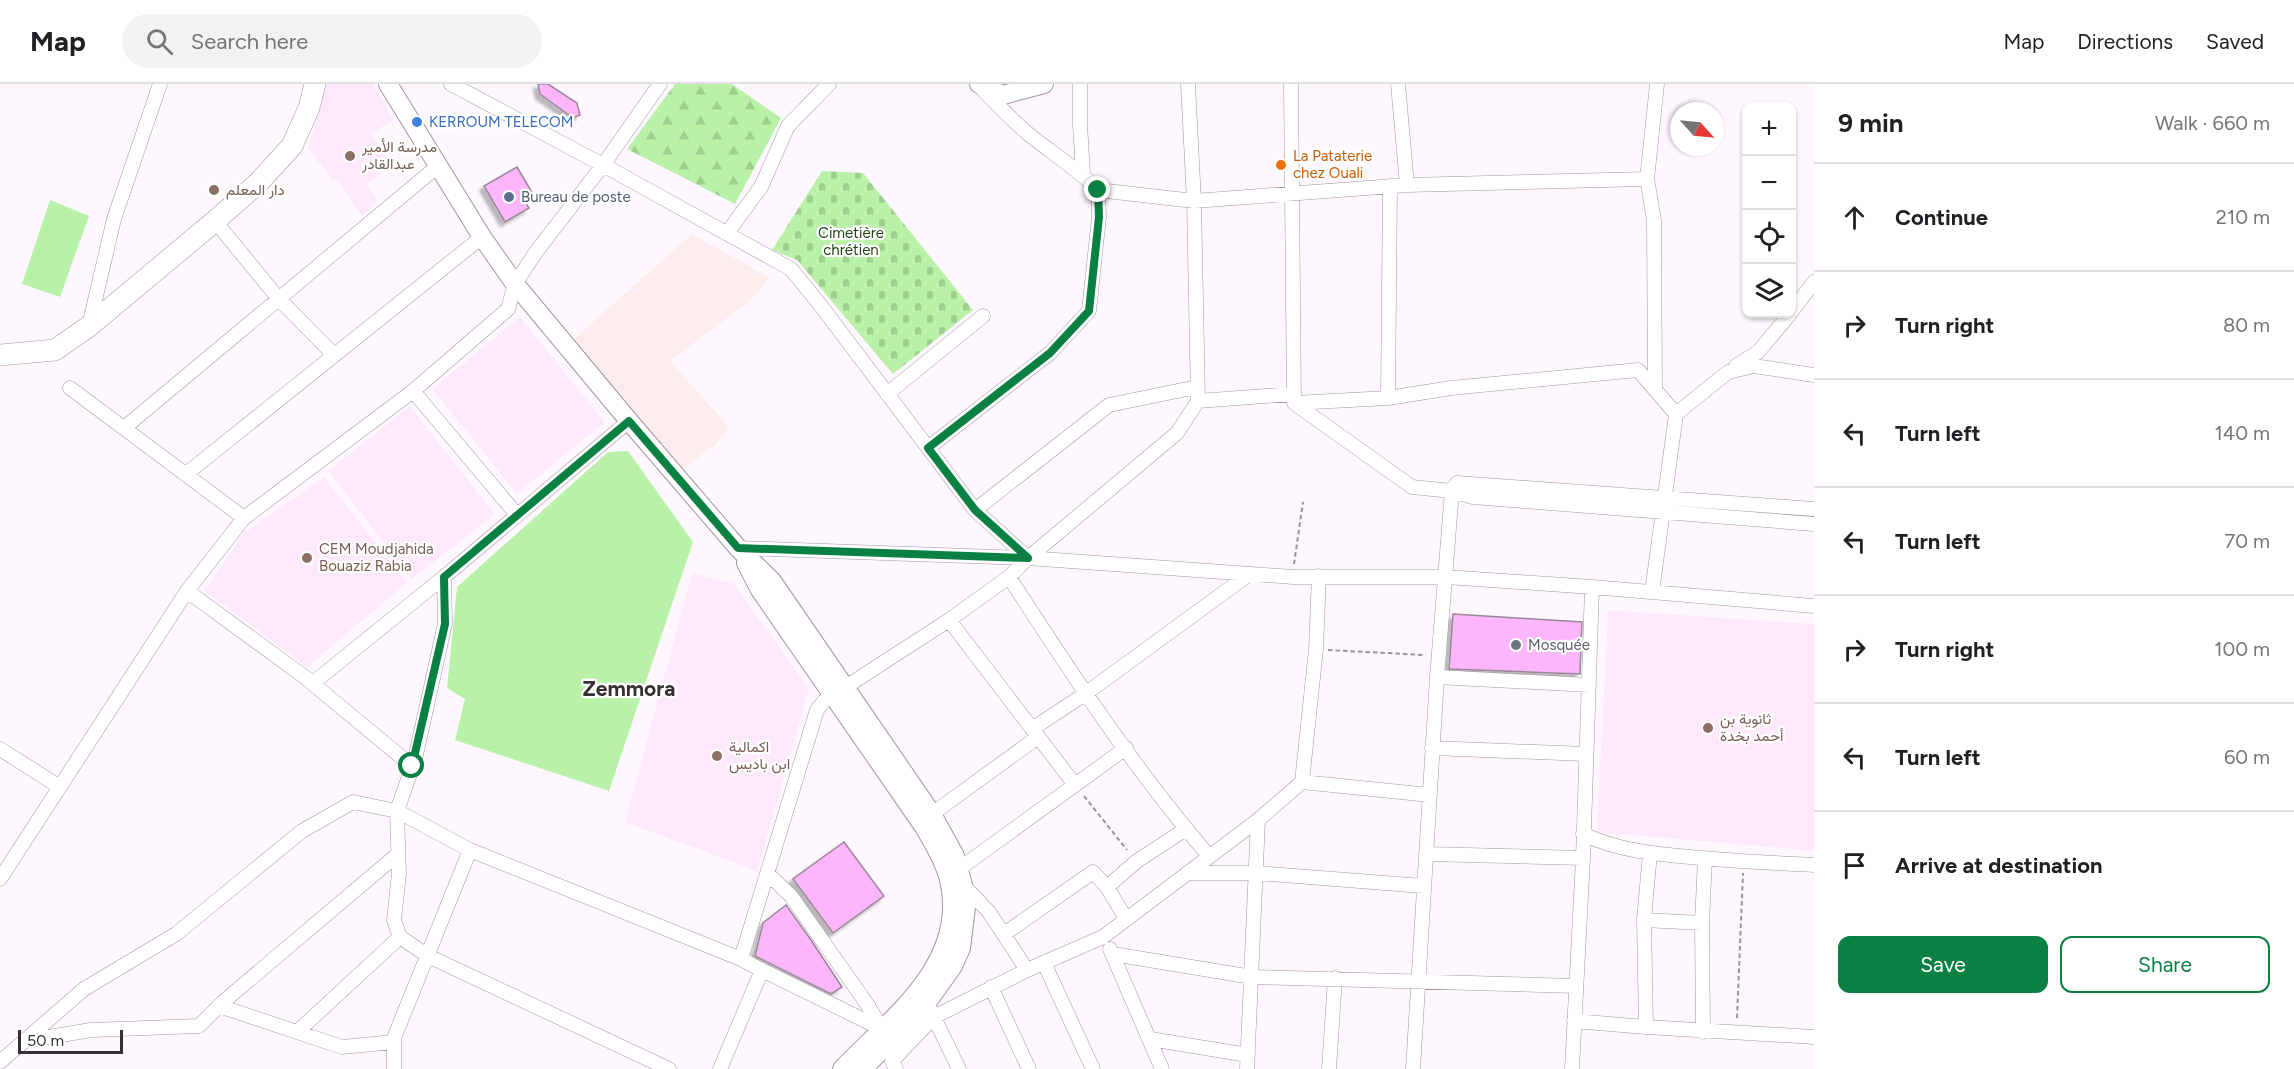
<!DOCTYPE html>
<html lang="en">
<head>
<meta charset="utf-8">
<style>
	:root { --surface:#fff; --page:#f2f2f2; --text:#202124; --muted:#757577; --line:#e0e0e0; --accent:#0b8043 }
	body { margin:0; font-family:Figtree,Vazirmatn,sans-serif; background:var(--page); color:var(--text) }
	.controls { position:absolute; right:18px; top:18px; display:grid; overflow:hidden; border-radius:12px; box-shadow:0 2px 4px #0004 }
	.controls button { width:54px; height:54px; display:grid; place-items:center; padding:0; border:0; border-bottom:2px solid var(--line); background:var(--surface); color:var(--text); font:30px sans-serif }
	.compass { position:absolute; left:1670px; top:18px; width:54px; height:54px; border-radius:50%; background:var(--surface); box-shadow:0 2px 4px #0004; rotate:117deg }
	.scale { position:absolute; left:18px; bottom:15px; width:105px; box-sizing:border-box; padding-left:6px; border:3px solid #352f34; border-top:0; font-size:16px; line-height:21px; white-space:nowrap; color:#352f34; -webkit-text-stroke:4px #fff; paint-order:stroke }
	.stop { position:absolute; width:18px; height:18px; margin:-14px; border:4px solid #0b8043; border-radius:50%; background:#fff }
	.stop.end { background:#0b8043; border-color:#fff; box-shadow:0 2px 6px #0008 }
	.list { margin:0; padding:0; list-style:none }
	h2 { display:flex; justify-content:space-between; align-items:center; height:78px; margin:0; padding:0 24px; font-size:26px }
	h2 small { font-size:20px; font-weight:400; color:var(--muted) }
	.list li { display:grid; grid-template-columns:39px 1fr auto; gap:18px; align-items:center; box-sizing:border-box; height:108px; padding:0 24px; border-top:2px solid var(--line) }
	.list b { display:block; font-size:22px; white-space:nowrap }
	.list em { font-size:20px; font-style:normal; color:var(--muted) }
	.actions { display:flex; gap:12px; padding:18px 24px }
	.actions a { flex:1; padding:14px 0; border:2px solid var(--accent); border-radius:12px; text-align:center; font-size:21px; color:var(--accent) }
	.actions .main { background:var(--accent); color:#fff }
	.icon { flex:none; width:33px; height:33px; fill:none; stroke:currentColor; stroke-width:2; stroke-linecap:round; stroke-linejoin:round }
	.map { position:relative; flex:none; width:1814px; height:985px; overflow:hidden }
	header { display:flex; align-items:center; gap:36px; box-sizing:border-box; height:84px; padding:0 30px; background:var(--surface); border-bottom:2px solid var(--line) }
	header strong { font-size:28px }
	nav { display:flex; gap:33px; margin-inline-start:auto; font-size:21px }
	.search { width:420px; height:54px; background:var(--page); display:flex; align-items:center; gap:15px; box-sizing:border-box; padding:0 21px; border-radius:33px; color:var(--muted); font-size:22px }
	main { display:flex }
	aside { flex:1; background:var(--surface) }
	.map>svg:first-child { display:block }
	.built { fill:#fee9fc }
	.medical { fill:#fceceb }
	.grass { fill:#b8f1a7 }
	.forest { fill:url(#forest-firs) }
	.cemetery { fill:url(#cemetery-stones) }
	.building { fill:#fdb5fb; stroke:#968995; stroke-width:1.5; filter:url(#shadow) }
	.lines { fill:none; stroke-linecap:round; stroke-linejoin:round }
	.street-casing { stroke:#a295a1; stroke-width:15 }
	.secondary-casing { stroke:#a295a1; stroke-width:20 }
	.primary-casing { stroke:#a295a1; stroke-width:22 }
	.path { stroke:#999399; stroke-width:2; stroke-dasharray:4.5 3; stroke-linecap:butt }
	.street { stroke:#fff; stroke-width:14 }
	.secondary { stroke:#fff; stroke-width:18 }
	.primary { stroke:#fff; stroke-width:21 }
	.route { stroke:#0b8043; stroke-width:8 }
	.shop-dot { fill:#3f7fe0; stroke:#fff; stroke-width:2 }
	.education-dot { fill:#8d6e63; stroke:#fff; stroke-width:2 }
	.food-dot { fill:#e8710a; stroke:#fff; stroke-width:2 }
	.service-dot { fill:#5c6f8a; stroke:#fff; stroke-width:2 }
	.worship-dot { fill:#6b7280; stroke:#fff; stroke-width:2 }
	.labels { text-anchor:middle; stroke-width:4.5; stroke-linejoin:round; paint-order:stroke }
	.shop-label { font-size:15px; fill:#366cbe; stroke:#fff; text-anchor:start }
	.education-label { font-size:15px; fill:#785e54; stroke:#fff; text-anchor:start }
	.food-label { font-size:15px; fill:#c56008; stroke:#fff; text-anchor:start }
	.service-label { font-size:15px; fill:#4e5e75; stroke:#fff; text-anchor:start }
	.park-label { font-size:15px; fill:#1f4511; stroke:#fff }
	.worship-label { font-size:15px; fill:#5b616d; stroke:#fff; text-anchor:start }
	.district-label { font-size:21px; font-weight:bold; fill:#352f34; stroke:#fff }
</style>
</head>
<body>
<header>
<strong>Map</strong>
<div class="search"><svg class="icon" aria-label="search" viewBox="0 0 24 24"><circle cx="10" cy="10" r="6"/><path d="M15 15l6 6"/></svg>Search here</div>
<nav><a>Map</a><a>Directions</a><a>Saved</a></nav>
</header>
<main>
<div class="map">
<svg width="1814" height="985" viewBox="0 0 1814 985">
	<defs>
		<pattern id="forest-firs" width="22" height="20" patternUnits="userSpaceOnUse" patternTransform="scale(1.5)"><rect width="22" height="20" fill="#b8f1a7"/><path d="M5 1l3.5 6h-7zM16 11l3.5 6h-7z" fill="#9fcf90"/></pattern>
		<pattern id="cemetery-stones" width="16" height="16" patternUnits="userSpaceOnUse" patternTransform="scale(1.5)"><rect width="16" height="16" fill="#b8f1a7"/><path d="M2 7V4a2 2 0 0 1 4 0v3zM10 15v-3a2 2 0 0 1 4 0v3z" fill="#9fcf90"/></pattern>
		<filter id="shadow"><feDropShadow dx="-4.5" dy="4.5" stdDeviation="1.5" flood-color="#0004"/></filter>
	</defs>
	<rect width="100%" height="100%" fill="#fef8fe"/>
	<!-- built -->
	<path class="built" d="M 327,0 L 373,0 L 394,36 L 370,50 L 392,79 L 367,101 L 378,116 L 362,132 L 337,95 L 333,97 L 308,64 Z
		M 520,233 L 605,338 L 517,410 L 432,305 Z
		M 410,322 L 495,430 L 412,495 L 328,387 Z
		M 324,393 L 407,499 L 307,583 L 205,507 L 243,450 Z
		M 692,489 L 734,500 L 809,605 L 757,787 L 625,738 Z
		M 1608,526 L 1814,540 L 1814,767 L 1597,748 Z"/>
	<!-- medical -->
	<path class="medical" d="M 692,150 L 770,194 L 751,216 L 670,277 L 729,343 L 716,360 L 678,388 L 566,262 Z"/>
	<!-- grass -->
	<path class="grass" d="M 50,116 L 89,132 L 60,213 L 22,200 Z
		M 628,367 L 693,458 L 609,707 L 455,656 L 465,615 L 447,604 L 457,503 L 608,368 Z"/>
	<!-- forest -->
	<path class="forest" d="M 675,0 L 732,0 L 781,34 L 735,120 L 627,65 Z"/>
	<!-- cemetery -->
	<path class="cemetery" d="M 822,87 L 863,89 L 973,226 L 893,290 L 797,176 L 772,166 Z"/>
	<!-- building -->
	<path class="building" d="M 538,0 L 548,0 L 577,19 L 580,31 L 573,34 L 540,10 Z
		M 517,83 L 533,110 L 524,116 L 529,124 L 505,138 L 484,102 Z
		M 1453,530 L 1582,538 L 1580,590 L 1449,585 Z
		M 844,758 L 884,812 L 833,849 L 793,795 Z
		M 786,821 L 811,856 L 842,903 L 831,910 L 755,872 L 763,839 Z"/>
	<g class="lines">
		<defs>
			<path id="street" d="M 451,0 L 603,81 L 660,0
				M 1080,0 L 1080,40 L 1083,90
				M 1291,0 L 1294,319 L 1412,403 L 1452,407 L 1437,593 L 1413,985
				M 1398,0 L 1407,101 L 1647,95 L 1657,0
				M 983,6 C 997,20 1011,35 1026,48 C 1050,68 1077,84 1098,106
				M 1647,95 L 1654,136 L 1655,305
				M 215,137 L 278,214 L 334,271
				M 727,149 L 761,103 L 788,42 L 829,0
				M 1792,227 L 1814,198
				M 89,242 L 114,135 L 160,0
				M 1736,282 L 1758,268 L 1790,230
				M 70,304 L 244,434
				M 413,307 L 517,431
				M 887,310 L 983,232
				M 1388,314 L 1451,304 L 1638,286 L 1676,330
				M 1198,317 L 1294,310
				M 1294,319 L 1388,314 L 1390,102
				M 124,344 L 438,82
				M 928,364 L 1050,269 L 1089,227 L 1099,133 L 1098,106 L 1194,117 L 1407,101
				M 186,390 L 482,153
				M 1814,425 L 1457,399 L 1452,407 L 1473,413 L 1814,440
				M 975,426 L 1109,321 L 1197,303
				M 738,464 L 1028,474 L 1293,493 L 1446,493 L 1592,503 L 1814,522
				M 444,493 L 629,337
				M 1009,493 C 1071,589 1134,685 1209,772
				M 187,507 L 313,599 L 444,493 L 445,540 L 415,675 L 397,727 L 399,790 L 394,836 L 400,853 L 428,872 L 669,985
				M 1652,508 L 1676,330 L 1728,288 L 1754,282 L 1814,291
				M 949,536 L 1075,701
				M 1437,593 L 1589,601
				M 307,595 L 412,682
				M 1032,645 L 1085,610 L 1248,491
				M 1432,664 L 1586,670
				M 0,665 L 60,703
				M 1302,698 L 1316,565 L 1319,492
				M 932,730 L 1038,653
				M 1583,750 C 1616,766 1654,770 1690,773 C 1731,777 1773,779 1814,781
				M 1650,769 L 1644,836 L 1646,943 L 1814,953
				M 1427,770 L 1583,774
				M 959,785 L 1126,664
				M 767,789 L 791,812 L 867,920 L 882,945
				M 1187,789 L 1256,789 L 1423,802
				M 0,795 L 187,507 L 244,434 L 413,307 L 508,225 L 515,200 L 536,168 L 603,81 L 791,185 L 821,222 L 975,426 L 1028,474 L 1177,349 L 1198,317 L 1194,117 L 1188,0
				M 963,801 L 989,828 L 1027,886
				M 1107,803 L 1137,777 L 1186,745
				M 1644,836 L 1702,839
				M 1004,850 L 1093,788 L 1107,803 L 1126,835
				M 1110,865 L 1162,985
				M 1113,870 L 1252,893 L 1576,902
				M 1044,879 L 1093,985
				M 762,886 L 882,945
				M 991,903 L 1029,985
				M 219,922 L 342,963 L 394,958
				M 930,925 L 959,985
				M 1574,937 L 1646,943
				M 297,948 L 400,853
				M 1703,948 L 1702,839 L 1705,774
				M 1150,955 L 1248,971
				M 25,957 L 91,946 L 199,942 L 223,918 L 398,770
				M 0,978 L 84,905 L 176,850 L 302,747 L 353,718 L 397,727 L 470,766 L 741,875
				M 394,985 L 394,954 L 470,766
				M 720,985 L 762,886 L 741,875 L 817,626 L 824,617 L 949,536 L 1009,493 L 1028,474
				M 896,985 L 892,977 L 934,933 L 1027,886 L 1103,853 L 1258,736 L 1302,698 L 1430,711
				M 1247,985 L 1258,736
				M 1329,985 L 1335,894
				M 1572,985 L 1583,774 L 1592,503"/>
			<path id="secondary" d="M 388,0 L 482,153 L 515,200 L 629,337 L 738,464 L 772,497 L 932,730 L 955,772 L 963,801 L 966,823 L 961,864 L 953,882 L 926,920 L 863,985
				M 979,0 L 1003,11 L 1044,0
				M 746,479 L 760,506 L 924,743 C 935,762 948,783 951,806 C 962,884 890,935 842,985"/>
			<path id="primary" d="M 0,271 L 55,266 L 88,243 L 215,137 L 258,99 L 292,62 L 309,24 L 315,0"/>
		</defs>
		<!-- street casing -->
		<use href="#street" class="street-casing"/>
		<!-- secondary casing -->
		<use href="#secondary" class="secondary-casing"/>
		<!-- primary casing -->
		<use href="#primary" class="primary-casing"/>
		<!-- path -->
		<path class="path" d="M 1294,480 L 1303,418
			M 1328,566 L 1424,571
			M 1084,712 L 1127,766
			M 1737,934 L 1743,789"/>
		<!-- street -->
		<use href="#street" class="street"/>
		<!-- secondary -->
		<use href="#secondary" class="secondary"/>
		<!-- primary -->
		<use href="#primary" class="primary"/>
	</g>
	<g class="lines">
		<!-- route -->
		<path class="route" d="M 412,682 L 445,540 L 444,493 L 629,337 L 738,464 L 1028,474 L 975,426 L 928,364 L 1050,269 L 1089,227 L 1099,133 L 1098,106"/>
	</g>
	<!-- markers -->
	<circle class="shop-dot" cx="417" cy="38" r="6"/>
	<g class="education-dot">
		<circle cx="350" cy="72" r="6"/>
		<circle cx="214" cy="106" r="6"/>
		<circle cx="307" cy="474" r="6"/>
		<circle cx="1708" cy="644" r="6"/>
		<circle cx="717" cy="672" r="6"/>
	</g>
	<circle class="food-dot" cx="1281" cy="81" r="6"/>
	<circle class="service-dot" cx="509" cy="113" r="6"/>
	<circle class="worship-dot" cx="1516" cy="561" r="6"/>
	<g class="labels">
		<!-- shop labels -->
		<g class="shop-label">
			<text x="429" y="43">KERROUM TELECOM</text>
		</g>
		<!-- education labels -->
		<g class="education-label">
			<text x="362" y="68">مدرسة الأمير<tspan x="362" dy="17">عبدالقادر</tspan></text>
			<text x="226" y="111">دار المعلم</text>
			<text x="319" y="470">CEM Moudjahida<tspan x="319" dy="17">Bouaziz Rabia</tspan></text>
			<text x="1720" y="640">ثانوية بن<tspan x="1720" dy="17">أحمد بخدة</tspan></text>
			<text x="729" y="668">اكمالية<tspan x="729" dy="17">ابن باديس</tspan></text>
		</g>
		<!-- food labels -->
		<g class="food-label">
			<text x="1293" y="77">La Pataterie<tspan x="1293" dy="17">chez Ouali</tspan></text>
		</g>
		<!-- service labels -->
		<g class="service-label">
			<text x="521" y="118">Bureau de poste</text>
		</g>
		<!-- park labels -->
		<g class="park-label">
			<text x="851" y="154">Cimetière<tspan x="851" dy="17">chrétien</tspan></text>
		</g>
		<!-- worship labels -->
		<g class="worship-label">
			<text x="1528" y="566">Mosquée</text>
		</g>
		<!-- district labels -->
		<g class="district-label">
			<text x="629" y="612">Zemmora</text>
		</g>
	</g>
</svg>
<div class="controls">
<button>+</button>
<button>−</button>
<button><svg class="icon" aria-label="locate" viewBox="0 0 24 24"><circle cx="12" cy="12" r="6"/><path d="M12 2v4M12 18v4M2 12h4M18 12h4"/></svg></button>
<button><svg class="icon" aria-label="layers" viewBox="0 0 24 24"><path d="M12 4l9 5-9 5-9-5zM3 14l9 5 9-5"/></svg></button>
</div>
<svg class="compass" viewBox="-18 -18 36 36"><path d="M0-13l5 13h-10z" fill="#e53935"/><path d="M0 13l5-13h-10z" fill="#757577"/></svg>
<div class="scale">50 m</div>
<div class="stop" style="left:412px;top:682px"></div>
<div class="stop end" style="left:1098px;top:106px"></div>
</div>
<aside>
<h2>9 min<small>Walk · 660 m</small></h2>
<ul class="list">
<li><svg class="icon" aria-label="ahead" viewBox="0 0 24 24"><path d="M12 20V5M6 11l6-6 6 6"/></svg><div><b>Continue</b></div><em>210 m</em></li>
<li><svg class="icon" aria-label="right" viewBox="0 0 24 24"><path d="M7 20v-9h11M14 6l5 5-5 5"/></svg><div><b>Turn right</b></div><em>80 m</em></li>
<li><svg class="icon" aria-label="left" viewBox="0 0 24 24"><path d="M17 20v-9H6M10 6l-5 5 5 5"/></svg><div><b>Turn left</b></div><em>140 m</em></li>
<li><svg class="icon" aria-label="left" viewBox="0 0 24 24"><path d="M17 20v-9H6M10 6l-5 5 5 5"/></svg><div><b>Turn left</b></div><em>70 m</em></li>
<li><svg class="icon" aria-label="right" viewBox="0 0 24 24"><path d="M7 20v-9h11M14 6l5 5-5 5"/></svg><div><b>Turn right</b></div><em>100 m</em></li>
<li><svg class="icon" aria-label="left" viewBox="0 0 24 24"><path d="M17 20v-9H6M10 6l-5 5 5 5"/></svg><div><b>Turn left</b></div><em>60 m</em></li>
<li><svg class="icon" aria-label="arrive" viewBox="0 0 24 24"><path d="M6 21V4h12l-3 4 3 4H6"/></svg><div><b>Arrive at destination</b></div></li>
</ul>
<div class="actions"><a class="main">Save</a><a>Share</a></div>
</aside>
</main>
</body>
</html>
